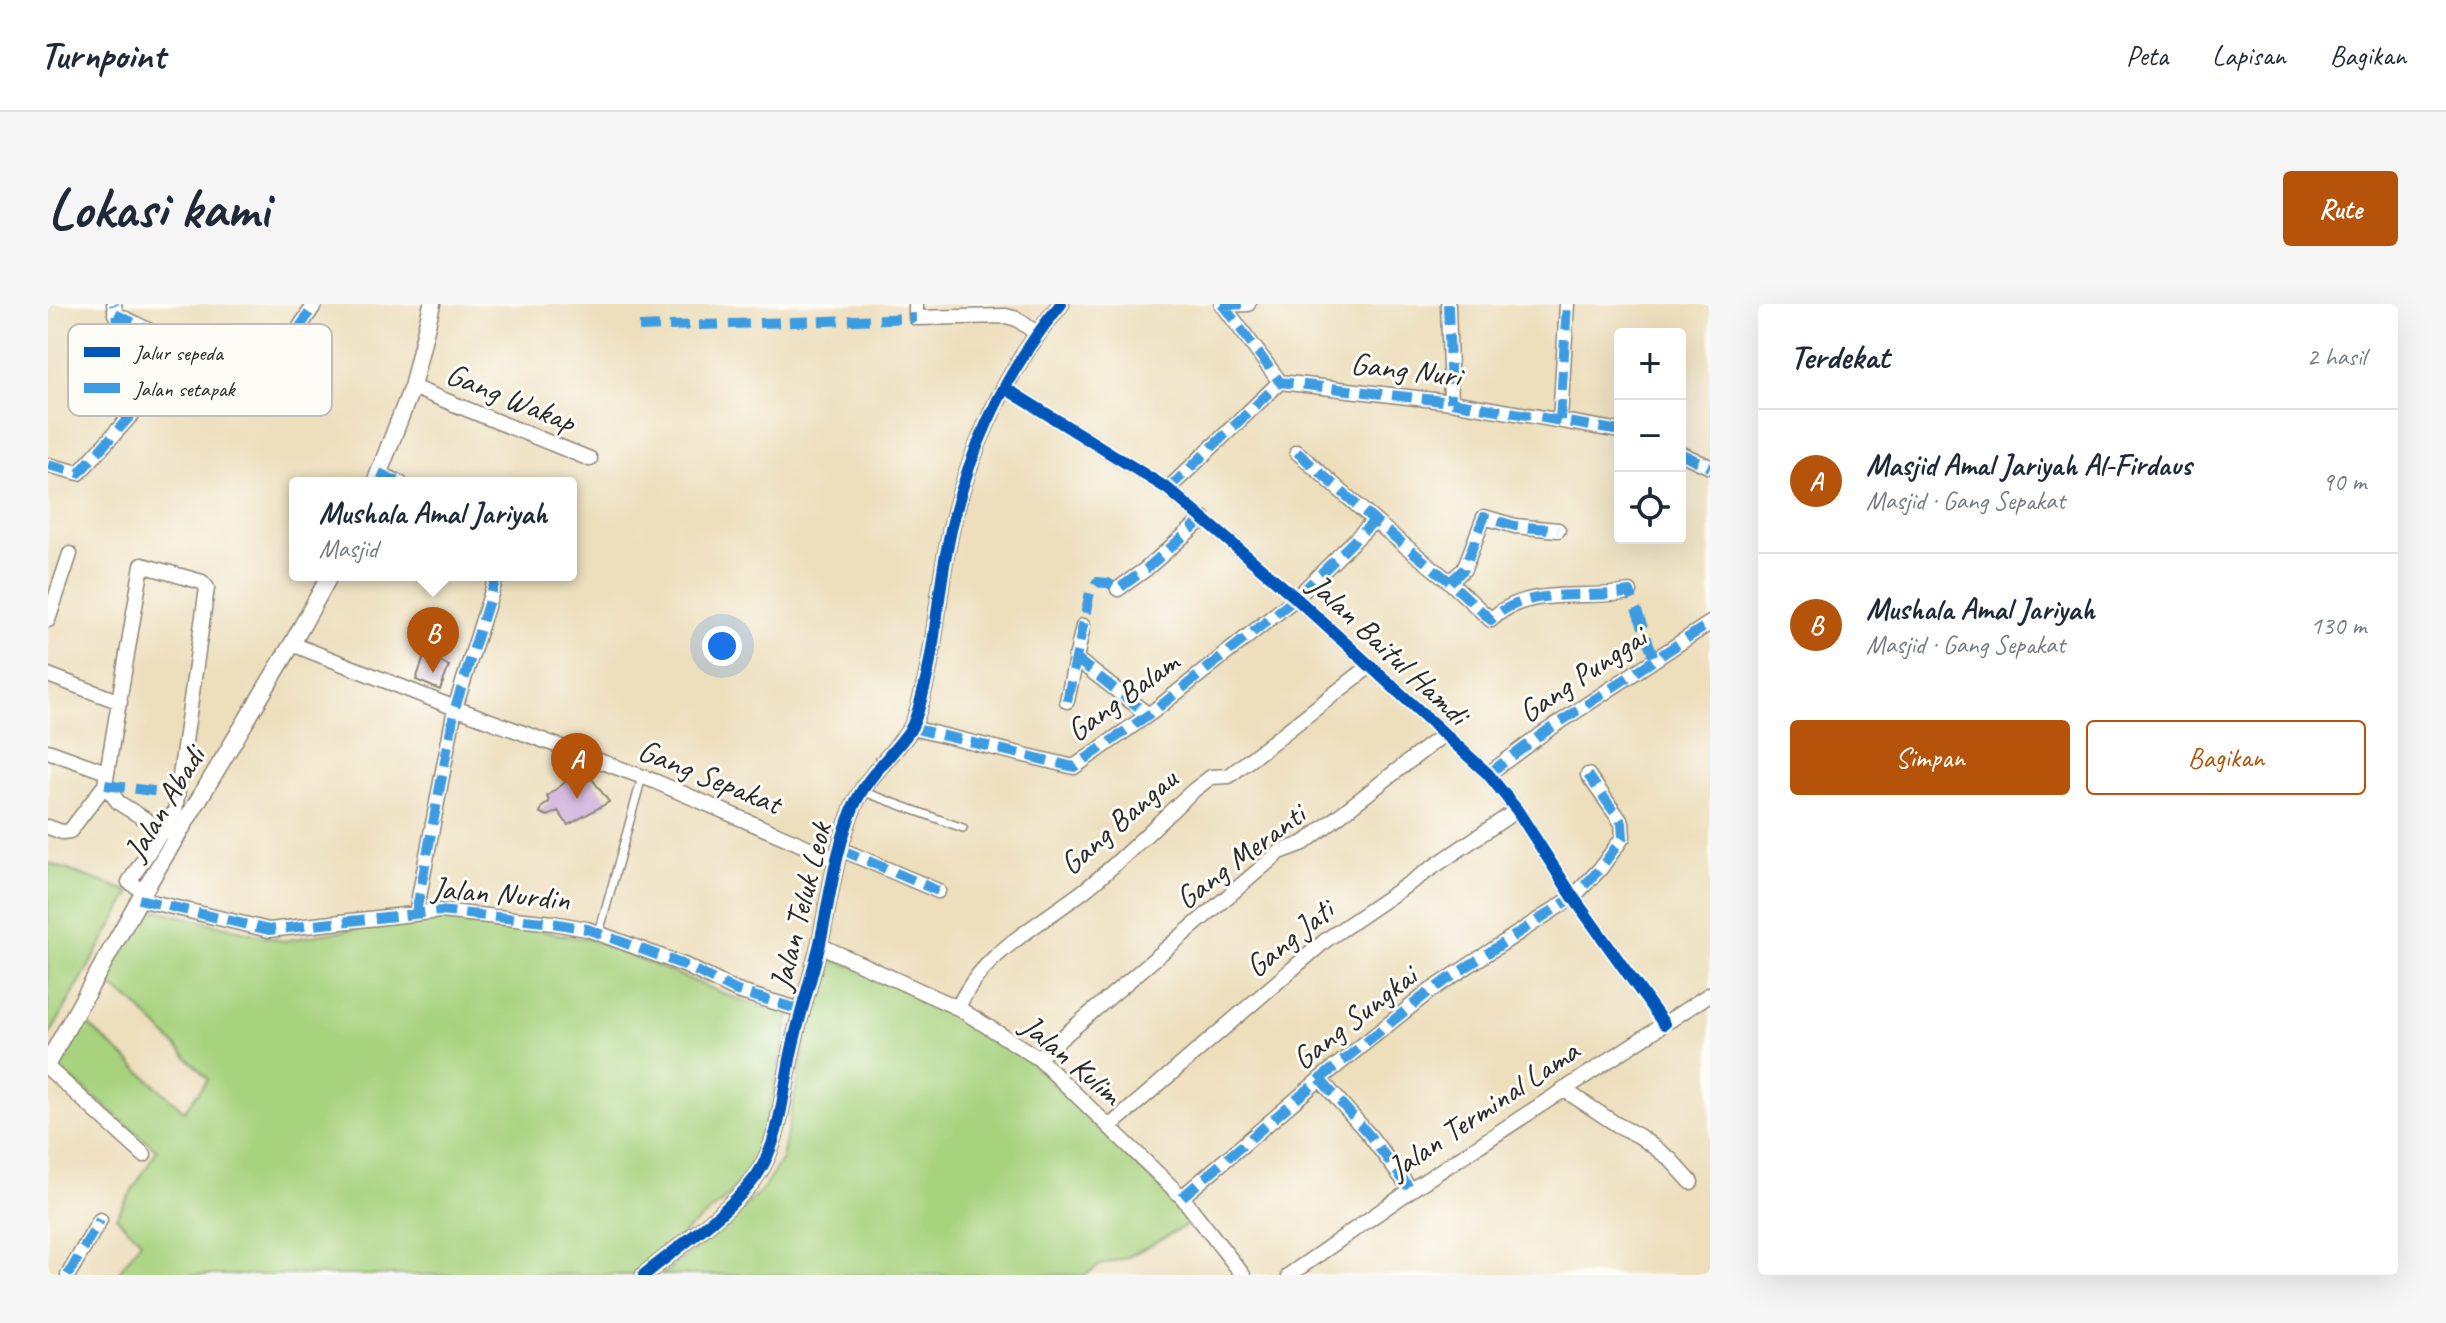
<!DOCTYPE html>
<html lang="id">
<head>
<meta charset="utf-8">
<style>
	:root { --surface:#fff; --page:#f6f6f7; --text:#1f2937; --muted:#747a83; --line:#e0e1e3; --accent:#b45309 }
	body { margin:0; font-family:Caveat,sans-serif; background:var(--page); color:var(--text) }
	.controls { position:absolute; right:24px; top:24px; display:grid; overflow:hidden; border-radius:8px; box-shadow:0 8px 32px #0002 }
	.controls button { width:72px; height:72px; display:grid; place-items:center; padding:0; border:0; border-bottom:2px solid var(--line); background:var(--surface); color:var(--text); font:40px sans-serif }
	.you { position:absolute; left:674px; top:342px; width:28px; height:28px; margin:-20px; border:6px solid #fff; border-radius:50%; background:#1a73e8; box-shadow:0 0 0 12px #1a73e833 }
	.badge { display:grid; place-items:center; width:52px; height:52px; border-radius:50%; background:var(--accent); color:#fff; font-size:26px; font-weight:700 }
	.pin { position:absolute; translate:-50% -66px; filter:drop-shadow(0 2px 4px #0008) }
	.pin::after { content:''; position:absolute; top:42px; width:28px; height:24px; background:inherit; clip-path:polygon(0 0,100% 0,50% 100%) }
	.popup { position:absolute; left:241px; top:173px; width:288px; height:104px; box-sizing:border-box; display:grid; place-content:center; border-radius:8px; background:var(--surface); filter:drop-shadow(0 2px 6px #0005); font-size:26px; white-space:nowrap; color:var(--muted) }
	.popup b { font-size:30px; color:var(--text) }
	.popup::after { content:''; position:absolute; left:50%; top:100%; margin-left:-16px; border:16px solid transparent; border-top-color:var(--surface) }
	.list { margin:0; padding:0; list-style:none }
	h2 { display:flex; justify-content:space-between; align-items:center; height:104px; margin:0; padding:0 32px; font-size:34px }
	h2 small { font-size:26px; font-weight:400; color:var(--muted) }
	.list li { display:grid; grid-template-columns:52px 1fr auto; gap:24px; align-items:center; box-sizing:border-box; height:144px; padding:0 32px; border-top:2px solid var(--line) }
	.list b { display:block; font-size:30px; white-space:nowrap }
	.list p { margin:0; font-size:26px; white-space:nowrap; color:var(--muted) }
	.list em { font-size:26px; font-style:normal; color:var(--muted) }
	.actions { display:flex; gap:16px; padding:24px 32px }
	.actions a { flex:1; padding:18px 0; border:2px solid var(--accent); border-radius:8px; text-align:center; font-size:28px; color:var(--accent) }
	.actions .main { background:var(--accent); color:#fff }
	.icon { flex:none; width:44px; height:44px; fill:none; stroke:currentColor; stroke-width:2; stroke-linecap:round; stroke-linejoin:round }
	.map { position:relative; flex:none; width:1662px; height:971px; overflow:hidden; border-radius:8px }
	header { display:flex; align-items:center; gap:48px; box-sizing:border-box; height:112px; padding:0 40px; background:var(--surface); border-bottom:2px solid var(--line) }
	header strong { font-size:38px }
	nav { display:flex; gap:44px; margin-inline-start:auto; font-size:28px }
	.intro { display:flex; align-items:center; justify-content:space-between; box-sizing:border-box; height:192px; padding:0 48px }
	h1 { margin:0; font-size:56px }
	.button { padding:20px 36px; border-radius:8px; background:var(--accent); color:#fff; font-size:28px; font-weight:700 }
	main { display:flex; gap:48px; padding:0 48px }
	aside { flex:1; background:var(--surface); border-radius:8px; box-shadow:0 8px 32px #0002 }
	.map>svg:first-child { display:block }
	.green { fill:#a7d27e; stroke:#697e54; stroke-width:2 }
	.building { fill:#cba8d8 }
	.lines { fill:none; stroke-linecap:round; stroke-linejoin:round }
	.service-casing { stroke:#8c8474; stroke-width:10 }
	.minor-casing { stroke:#8c8474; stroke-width:17 }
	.tertiary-casing { stroke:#8c8474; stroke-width:19 }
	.service { stroke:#fff; stroke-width:7 }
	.minor { stroke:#fff; stroke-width:14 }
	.tertiary { stroke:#fff; stroke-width:16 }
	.quiet { stroke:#3d9ce1; stroke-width:10; stroke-dasharray:20 10; stroke-linecap:butt }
	.cycleway-casing { stroke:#fdfcf7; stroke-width:17 }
	.cycleway { stroke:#0057b8; stroke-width:12 }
	.labels { text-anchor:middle; stroke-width:6; stroke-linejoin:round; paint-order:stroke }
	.street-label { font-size:32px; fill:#2b2b2b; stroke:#fdfcf7 }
	.key { fill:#fdfcf7; stroke:#bebdba; stroke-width:2 }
	.key-label { font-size:22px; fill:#2b2b2b }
</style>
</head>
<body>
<header>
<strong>Turnpoint</strong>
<nav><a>Peta</a><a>Lapisan</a><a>Bagikan</a></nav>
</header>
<div class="intro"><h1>Lokasi kami</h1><a class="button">Rute</a></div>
<main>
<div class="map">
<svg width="1662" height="971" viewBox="0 0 1662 971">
	<rect width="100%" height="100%" fill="#fdfcf7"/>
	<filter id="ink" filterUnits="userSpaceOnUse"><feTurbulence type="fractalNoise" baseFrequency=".0125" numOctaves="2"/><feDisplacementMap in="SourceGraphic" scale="16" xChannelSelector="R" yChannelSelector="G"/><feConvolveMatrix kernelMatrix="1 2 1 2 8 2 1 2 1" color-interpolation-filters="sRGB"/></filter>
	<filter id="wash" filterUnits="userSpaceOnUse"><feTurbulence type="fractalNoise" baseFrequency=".006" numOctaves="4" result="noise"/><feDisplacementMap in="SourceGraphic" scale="32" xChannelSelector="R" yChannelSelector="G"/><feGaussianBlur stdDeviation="1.8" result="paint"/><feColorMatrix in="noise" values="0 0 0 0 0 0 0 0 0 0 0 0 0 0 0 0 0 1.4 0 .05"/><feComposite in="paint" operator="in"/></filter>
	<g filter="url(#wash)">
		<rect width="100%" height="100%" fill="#eddebc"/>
		<!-- green -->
		<path class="green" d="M 0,559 L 83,588 L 0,734 Z
			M 100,604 L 235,637 L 351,617 L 399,614 L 470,623 L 545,636 L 699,699 L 742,709 L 713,842 L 702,868 L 674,898 L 584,971 L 69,971 L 93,937 L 68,913 L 109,846 L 6,760 L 32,713 L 136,807 L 160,775 L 86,699 L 53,675 L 90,613 Z
			M 775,653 L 818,667 L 902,708 L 978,754 L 1113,885 L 1143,919 L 1078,954 L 1050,962 L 1038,971 L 614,971 L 677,921 L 715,885 L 734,855 Z"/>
		<g id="blocks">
			<!-- building -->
			<path class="building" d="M 377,350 L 401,362 L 392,386 L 368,376 Z
				M 536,464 L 561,498 L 520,521 L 510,507 L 500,512 L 492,509 L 494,503 L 501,498 L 499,492 Z"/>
		</g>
	</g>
	<g filter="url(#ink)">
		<use href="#blocks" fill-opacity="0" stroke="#8c8474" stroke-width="2"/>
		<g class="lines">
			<defs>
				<path id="service" d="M 816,488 L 915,524
					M 551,629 L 594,473"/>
				<path id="minor" d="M 868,0 L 868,14 L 958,12 L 969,15 L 988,29
					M 1174,0 L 1232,78 L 1403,98 L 1572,127
					M 1400,0 L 1403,98
					M 1174,1 L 1200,0
					M 67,10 C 110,29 183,75 230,56 L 267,0
					M 364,83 L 542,155
					M 957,84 L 1120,185 L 1248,294 L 1440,470 L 1469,506 L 1525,593 L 1616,720
					M 1512,116 L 1519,0
					M 1249,148 L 1329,219
					M 1632,149 L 1662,163
					M 0,161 L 31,169 L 104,88 L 106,78 L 73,37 L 66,0
					M 331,169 L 352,179
					M 1120,185 L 1232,78
					M 1402,278 L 1416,265 L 1436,213 L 1467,222 L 1510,226
					M 1070,285 L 1098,265 L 1156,214
					M 0,316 L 22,250
					M 244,340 L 407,404 L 606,477 L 789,556
					M 1027,354 L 1099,410
					M 0,371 L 72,398
					M 1019,397 L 1035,322
					M 864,424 L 1026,463 L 1107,406 L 1248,294 L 1322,221 L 1329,219 L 1402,278 L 1443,316 C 1477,281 1538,296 1582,288
					M 0,447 L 58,468
					M 1440,470 L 1497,428 L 1662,319
					M 57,481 L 71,499 L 116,527 L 122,528
					M 0,523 L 14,528 L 22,527 L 57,481 L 94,261 L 154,278 L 159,284 L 127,507 L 81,578 L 96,587
					M 792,545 L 890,587
					M 91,595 L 221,626 L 392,607 L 505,619 L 539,625 L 636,661 L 689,687 L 753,706
					M 368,609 L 407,404 L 449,271
					M 771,641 L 910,704 L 990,754 L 1134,893 L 1195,971
					M 910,704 C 934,648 992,621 1038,585 C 1076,555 1110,518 1146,486 L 1163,473 L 1181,472 L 1322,362
					M 990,754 L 1232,548 L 1256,539 L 1396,430
					M 0,764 L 96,851
					M 1272,775 L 1322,832 L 1363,886
					M 1515,785 L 1568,820 L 1591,832 L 1622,855 L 1643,878
					M 1061,823 L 1278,636 L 1469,506
					M 1134,893 L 1272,775 L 1382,687 L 1525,593 L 1552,565 L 1575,533 L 1574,519 L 1540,471
					M 20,971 L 52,916
					M 1241,971 L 1363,886 L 1662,690"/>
				<path id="tertiary" d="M 327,179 L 364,83 L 384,0
					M 0,758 L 96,587 L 244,340 L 282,271
					M 596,971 C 629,944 685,905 709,871 C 732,838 735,788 743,750 C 751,712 763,676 772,639 C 782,594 787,547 805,504 C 817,474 844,452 862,426 C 868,417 871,403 874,392 C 887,346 889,297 898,250 C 914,160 955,69 1013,0"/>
			</defs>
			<!-- service casing -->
			<use href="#service" class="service-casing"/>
			<!-- minor casing -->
			<use href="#minor" class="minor-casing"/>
			<!-- tertiary casing -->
			<use href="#tertiary" class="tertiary-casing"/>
			<!-- service -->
			<use href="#service" class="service"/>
			<!-- minor -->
			<use href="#minor" class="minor"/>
			<!-- tertiary -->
			<use href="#tertiary" class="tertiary"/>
			<!-- quiet -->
			<path class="quiet" d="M 1174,0 L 1232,78 L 1403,98 L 1572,127
				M 1400,0 L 1403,98
				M 1174,1 L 1200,0
				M 67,10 C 110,29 183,75 230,56 L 267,0
				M 591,23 L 868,14
				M 1512,116 L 1519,0
				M 1249,148 L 1329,219
				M 1632,149 L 1662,163
				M 0,161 L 31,169 L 104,88 L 106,78 L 73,37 L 66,0
				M 331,169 L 352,179
				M 1120,185 L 1232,78
				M 1402,278 L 1416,265 L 1436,213 L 1467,222 L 1510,226
				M 1027,354 L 1099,410
				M 1019,397 L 1042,288 L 1049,278 L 1060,279 L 1070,285 L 1098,265 L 1156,214
				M 864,424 L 1026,463 L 1107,406 L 1248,294 L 1322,221 L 1329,219 L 1402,278 L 1443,316 C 1477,281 1538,296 1582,288 L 1606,354
				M 1440,470 L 1497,428 L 1662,319
				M 57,481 L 129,490
				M 792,545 L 890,587
				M 91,595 L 221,626 L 392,607 L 505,619 L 539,625 L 636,661 L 689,687 L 753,706
				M 368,609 L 407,404 L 449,271
				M 1272,775 L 1322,832 L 1363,886
				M 1134,893 L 1272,775 L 1382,687 L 1525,593 L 1552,565 L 1575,533 L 1574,519 L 1540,471
				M 20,971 L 52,916"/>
			<defs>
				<path id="cycleway" d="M 957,84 L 1120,185 L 1248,294 L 1440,470 L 1469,506 L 1525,593 L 1616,720
					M 596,971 C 629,944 685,905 709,871 C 732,838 735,788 743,750 C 751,712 763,676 772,639 C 782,594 787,547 805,504 C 817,474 844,452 862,426 C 868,417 871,403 874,392 C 887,346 889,297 898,250 C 914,160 955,69 1013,0"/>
			</defs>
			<!-- cycleway casing -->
			<use href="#cycleway" class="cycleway-casing"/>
			<!-- cycleway -->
			<use href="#cycleway" class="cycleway"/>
		</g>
	</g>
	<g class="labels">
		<!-- street labels -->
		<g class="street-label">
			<text transform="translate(1358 65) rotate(7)" y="11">Gang Nuri</text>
			<text transform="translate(463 93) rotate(22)" y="11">Gang Wakap</text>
			<text transform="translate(1341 345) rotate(43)" y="11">Jalan Baitul Hamdi</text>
			<text transform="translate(1534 370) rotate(-34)" y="11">Gang Punggai</text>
			<text transform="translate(1074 392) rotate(-36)" y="11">Gang Balam</text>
			<text transform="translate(662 472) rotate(22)" y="11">Gang Sepakat</text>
			<text transform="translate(116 499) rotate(-59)" y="11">Jalan Abadi</text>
			<text transform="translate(1070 517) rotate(-41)" y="11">Gang Bangau</text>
			<text transform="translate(1192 552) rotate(-37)" y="11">Gang Meranti</text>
			<text transform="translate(453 589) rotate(5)" y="11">Jalan Nurdin</text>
			<text transform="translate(752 602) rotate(-76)" y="11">Jalan Teluk Leok</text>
			<text transform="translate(1241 634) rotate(-39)" y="11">Gang Jati</text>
			<text transform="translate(1306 713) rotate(-38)" y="11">Gang Sungkai</text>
			<text transform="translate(1024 755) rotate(40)" y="11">Jalan Kulim</text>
			<text transform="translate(1435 805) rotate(-34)" y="11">Jalan Terminal Lama</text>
		</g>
	</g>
	<!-- legend -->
	<rect x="20" y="20" width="264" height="92" rx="12" class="key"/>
	<rect x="36" y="43" width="36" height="10" fill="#0057b8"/>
	<rect x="36" y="79" width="36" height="10" fill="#3d9ce1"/>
	<g class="key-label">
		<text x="86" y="56">Jalur sepeda</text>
		<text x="86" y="92">Jalan setapak</text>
	</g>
</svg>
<div class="controls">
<button>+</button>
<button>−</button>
<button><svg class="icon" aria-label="locate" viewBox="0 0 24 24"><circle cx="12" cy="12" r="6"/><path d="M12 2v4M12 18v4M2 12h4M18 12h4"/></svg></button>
</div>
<div class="you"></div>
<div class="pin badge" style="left:529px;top:495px">A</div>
<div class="pin badge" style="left:385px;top:369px">B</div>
<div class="popup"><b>Mushala Amal Jariyah</b>Masjid</div>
</div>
<aside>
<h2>Terdekat<small>2 hasil</small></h2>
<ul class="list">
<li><span class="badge">A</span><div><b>Masjid Amal Jariyah Al-Firdaus</b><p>Masjid · Gang Sepakat</p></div><em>90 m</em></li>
<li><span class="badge">B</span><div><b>Mushala Amal Jariyah</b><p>Masjid · Gang Sepakat</p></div><em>130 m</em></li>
</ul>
<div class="actions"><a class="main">Simpan</a><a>Bagikan</a></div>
</aside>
</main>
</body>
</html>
